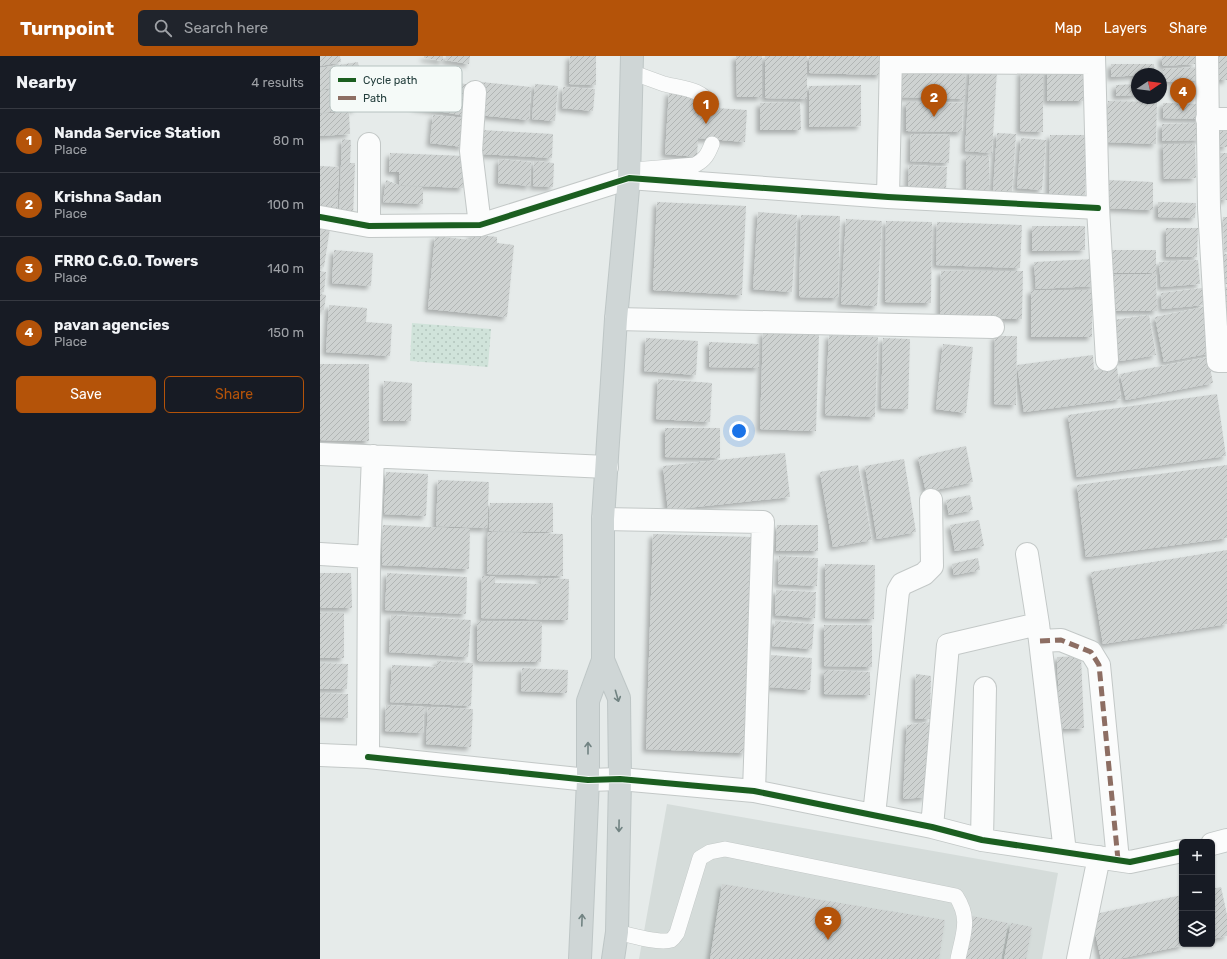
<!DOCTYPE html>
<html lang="en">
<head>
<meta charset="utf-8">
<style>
	:root { --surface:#171b24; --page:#20242c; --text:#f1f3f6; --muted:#9ea1a6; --line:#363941; --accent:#b45309 }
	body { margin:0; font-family:Rubik,sans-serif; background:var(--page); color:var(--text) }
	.controls { position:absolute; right:12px; bottom:12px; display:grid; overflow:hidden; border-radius:6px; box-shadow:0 1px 3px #0004 }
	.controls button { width:36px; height:36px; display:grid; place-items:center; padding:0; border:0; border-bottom:1px solid var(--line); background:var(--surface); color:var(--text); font:20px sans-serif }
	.compass { position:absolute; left:811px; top:12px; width:36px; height:36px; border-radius:50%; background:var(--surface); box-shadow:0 1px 3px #0004; rotate:77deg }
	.you { position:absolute; left:419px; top:375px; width:14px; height:14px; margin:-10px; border:3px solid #fff; border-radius:50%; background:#1a73e8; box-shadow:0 0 0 6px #1a73e833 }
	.badge { display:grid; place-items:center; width:26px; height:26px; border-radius:50%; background:var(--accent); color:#fff; font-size:13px; font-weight:700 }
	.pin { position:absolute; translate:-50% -33px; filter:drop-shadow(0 1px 2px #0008) }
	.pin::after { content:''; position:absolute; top:21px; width:14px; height:12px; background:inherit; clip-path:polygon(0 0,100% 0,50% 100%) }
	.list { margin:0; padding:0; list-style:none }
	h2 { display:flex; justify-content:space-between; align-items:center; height:52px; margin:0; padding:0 16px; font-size:17px }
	h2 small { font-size:13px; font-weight:400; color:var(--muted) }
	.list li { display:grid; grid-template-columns:26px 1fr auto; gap:12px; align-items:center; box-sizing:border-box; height:64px; padding:0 16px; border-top:1px solid var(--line) }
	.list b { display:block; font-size:15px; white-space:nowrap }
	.list p { margin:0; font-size:13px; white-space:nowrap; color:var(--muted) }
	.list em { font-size:13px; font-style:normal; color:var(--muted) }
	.actions { display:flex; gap:8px; padding:12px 16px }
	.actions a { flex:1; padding:9px 0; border:1px solid var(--accent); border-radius:6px; text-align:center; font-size:14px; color:var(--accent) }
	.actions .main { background:var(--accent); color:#fff }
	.icon { flex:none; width:22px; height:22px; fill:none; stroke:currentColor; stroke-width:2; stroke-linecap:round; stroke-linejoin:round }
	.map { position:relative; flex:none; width:907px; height:903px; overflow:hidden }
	header { display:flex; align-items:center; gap:24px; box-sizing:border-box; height:56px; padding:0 20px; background:var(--accent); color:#fff }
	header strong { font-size:19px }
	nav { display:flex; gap:22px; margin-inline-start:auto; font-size:14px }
	.search { width:280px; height:36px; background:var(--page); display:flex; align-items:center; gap:10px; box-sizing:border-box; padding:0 14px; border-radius:6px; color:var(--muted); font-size:15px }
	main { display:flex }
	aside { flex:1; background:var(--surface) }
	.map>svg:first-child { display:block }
	.built { fill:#d5dcda }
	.park { fill:url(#park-dots) }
	.building { fill:url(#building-hatch); filter:url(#shadow) }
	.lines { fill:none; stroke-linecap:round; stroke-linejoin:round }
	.lane-casing { stroke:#c3c8c7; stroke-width:16 }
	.street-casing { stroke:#c3c8c7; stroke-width:24 }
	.primary-casing { stroke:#bec6c6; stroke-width:24 }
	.lane { stroke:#fbfcfc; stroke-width:15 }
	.street { stroke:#fbfcfc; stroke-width:22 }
	.primary { stroke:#cfd6d6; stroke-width:22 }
	.quiet { stroke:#8d6e63; stroke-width:5; stroke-dasharray:10 5; stroke-linecap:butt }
	.cycleway-casing { stroke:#f5faf8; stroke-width:8 }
	.cycleway { stroke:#1b5e20; stroke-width:6 }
	.oneway { stroke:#718382 }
	.key { fill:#f5faf8; stroke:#b6c2c0; stroke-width:1 }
	.key-label { font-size:11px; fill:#243f3d }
</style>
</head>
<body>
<header>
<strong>Turnpoint</strong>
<div class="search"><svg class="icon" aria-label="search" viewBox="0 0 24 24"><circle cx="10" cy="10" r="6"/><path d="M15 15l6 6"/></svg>Search here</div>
<nav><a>Map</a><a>Layers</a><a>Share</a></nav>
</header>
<main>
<aside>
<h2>Nearby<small>4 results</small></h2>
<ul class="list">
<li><span class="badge">1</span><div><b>Nanda Service Station</b><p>Place</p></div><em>80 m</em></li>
<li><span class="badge">2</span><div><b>Krishna Sadan</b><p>Place</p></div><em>100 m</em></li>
<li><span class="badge">3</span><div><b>FRRO C.G.O. Towers</b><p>Place</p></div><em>140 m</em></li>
<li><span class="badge">4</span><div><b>pavan agencies</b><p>Place</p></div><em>150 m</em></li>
</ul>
<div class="actions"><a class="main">Save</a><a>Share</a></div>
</aside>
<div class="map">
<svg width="907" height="903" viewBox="0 0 907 903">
	<defs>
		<pattern id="park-dots" width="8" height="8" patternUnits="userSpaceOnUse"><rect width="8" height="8" fill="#d0e3da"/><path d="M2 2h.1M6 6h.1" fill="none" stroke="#b2c4bc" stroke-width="1.8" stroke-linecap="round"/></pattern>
		<pattern id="building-hatch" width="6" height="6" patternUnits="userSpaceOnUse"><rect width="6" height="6" fill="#ced2d1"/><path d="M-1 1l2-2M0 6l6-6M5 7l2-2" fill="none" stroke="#b1b5b4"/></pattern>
		<filter id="shadow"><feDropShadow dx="-3.5" dy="3.5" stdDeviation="2" flood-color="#0004"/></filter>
	</defs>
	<rect width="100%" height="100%" fill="#e6ebea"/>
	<!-- built -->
	<path class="built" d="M 347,748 L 738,817 L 722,903 L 319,903 Z"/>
	<!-- park -->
	<path class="park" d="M 92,267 L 171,273 L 168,311 L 90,305 Z"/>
	<!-- building -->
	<path class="building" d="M 0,0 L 20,0 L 21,6 L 0,10 Z
		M 104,0 L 123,0 L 123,5 L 104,2 Z
		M 126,0 L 150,0 L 149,8 L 125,4 Z
		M 250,0 L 276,0 L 276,29 L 249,28 Z
		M 416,0 L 442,0 L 442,41 L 417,41 Z
		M 445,0 L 487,0 L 487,43 L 445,42 Z
		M 489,0 L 561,0 L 561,19 L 489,17 Z
		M 842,0 L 875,0 L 875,8 L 842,10 Z
		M 895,0 L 907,0 L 907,24 L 894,24 Z
		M 38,6 L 41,27 L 0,34 L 0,12 Z
		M 791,8 L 834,8 L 835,18 L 791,21 Z
		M 880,11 L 880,24 L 844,26 L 843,13 Z
		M 650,12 L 677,14 L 672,97 L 645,95 Z
		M 727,12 L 763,12 L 764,45 L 727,45 Z
		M 578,13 L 645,15 L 645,43 L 578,41 Z
		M 701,15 L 723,15 L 723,76 L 700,75 Z
		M 100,20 L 151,29 L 146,60 L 95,51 Z
		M 161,26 L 211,31 L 209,64 L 158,59 Z
		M 215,28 L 238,30 L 235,65 L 212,63 Z
		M 817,28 L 817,39 L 796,40 L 796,29 Z
		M 541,29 L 541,70 L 489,71 L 489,30 Z
		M 33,31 L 36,53 L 0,57 L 0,35 Z
		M 243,31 L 275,33 L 273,55 L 242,52 Z
		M 349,36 L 381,39 L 380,51 L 427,54 L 425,86 L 378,82 L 377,101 L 345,98 Z
		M 788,45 L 837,46 L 836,88 L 787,86 Z
		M 480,46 L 481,74 L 440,74 L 440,47 Z
		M 586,46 L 643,47 L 642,76 L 586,75 Z
		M 843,47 L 882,48 L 882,63 L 843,62 Z
		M 29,56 L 30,78 L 0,80 L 0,58 Z
		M 113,59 L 146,62 L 143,91 L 110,87 Z
		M 880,67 L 880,84 L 842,85 L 842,68 Z
		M 894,68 L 907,69 L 907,91 L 893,91 Z
		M 162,74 L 233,78 L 232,102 L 161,98 Z
		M 677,77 L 696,78 L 692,136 L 673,135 Z
		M 591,78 L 630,79 L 629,107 L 590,105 Z
		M 730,79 L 766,79 L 765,139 L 729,139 Z
		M 701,82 L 726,84 L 722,134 L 697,132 Z
		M 22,83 L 31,84 L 30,107 L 35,107 L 33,160 L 19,160 Z
		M 843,88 L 875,88 L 876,122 L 844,123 Z
		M 70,97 L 145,100 L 143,132 L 79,129 L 79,116 L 69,116 Z
		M 898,97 L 907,97 L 907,144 L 897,144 Z
		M 646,100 L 669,100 L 669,136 L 646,136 Z
		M 179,103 L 211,106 L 210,130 L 178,127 Z
		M 214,105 L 234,107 L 233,131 L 213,130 Z
		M 589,109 L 627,111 L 626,135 L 588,134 Z
		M 0,110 L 19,111 L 17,156 L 0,156 Z
		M 66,124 L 81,130 L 103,131 L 103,148 L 63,146 Z
		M 787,124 L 833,126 L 833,154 L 786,152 Z
		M 337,146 L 426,150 L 422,239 L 333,234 Z
		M 838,146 L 876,147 L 875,162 L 838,161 Z
		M 438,156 L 477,159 L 472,236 L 433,233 Z
		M 481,159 L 520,160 L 518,242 L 479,241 Z
		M 903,161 L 907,161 L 907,196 L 904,196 Z
		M 526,163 L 562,165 L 557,250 L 521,248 Z
		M 566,165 L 612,166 L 611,247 L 565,246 Z
		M 617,166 L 702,169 L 700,212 L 616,209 Z
		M 0,170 L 10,172 L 4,211 L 0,210 Z
		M 712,170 L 765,170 L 765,194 L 712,195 Z
		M 846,172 L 878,172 L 877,201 L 846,201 Z
		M 151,178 L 177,181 L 177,187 L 194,189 L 187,261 L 108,253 L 115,180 L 151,184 Z
		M 14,194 L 53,197 L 51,230 L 12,227 Z
		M 792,194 L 836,194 L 836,217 L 792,217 Z
		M 902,198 L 907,198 L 907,228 L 902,228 Z
		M 774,203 L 775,230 L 716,233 L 714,206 Z
		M 878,204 L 880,228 L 841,231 L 839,206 Z
		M 0,215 L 6,216 L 4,236 L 0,236 Z
		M 621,215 L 703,215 L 702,263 L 620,262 Z
		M 836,218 L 837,255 L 790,255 L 789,219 Z
		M 907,231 L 907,281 L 900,232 Z
		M 882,232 L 884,249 L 842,253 L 841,237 Z
		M 711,234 L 772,234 L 772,281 L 711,281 Z
		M 0,238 L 6,239 L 4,254 L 0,254 Z
		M 9,249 L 47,252 L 46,266 L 72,268 L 70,300 L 6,296 Z
		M 883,251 L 892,297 L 844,306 L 835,261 Z
		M 829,259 L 836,299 L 800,305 L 793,264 Z
		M 443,276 L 499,278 L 496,375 L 440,373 Z
		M 509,279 L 558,281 L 555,361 L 505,359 Z
		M 675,280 L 697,280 L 696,349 L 674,348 Z
		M 326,282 L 378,285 L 376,319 L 324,315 Z
		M 563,282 L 590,283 L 588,353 L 561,352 Z
		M 389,286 L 439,288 L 439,312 L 389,311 Z
		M 623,288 L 653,291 L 646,357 L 616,353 Z
		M 773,299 L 774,314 L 797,311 L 801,343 L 704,356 L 697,309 Z
		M 888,301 L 893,327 L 806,344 L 800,318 Z
		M 0,308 L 49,308 L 49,385 L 0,384 Z
		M 338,323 L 392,327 L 390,366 L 336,363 Z
		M 64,325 L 92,327 L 91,365 L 63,365 Z
		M 897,338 L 906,400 L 757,421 L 748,359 Z
		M 345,372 L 400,372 L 400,402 L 345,401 Z
		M 646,390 L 653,426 L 606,436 L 598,401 Z
		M 465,397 L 470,441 L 348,454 L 343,410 Z
		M 584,403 L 596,476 L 557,483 L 545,410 Z
		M 538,409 L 552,484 L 513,491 L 500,416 Z
		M 907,409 L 907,482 L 766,501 L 757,429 Z
		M 66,416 L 108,418 L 106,460 L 64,458 Z
		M 118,424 L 169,426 L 167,472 L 116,470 Z
		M 650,439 L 653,454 L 629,459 L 626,444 Z
		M 170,447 L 233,447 L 233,476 L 169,475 Z
		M 659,464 L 664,490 L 635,495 L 630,469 Z
		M 63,469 L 150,473 L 149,513 L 62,509 Z
		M 457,469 L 498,469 L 498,495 L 456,495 Z
		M 168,476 L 243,478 L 243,520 L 167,518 Z
		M 333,478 L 432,481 L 425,697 L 326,693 Z
		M 907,494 L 907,568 L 783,588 L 771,516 Z
		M 459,500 L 498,502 L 497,530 L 458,528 Z
		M 658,502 L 660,514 L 634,519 L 632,508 Z
		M 505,508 L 555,509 L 554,563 L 505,562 Z
		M 0,517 L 31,517 L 32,552 L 0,552 Z
		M 67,517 L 147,521 L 146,558 L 65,554 Z
		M 162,520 L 176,520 L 175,527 L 221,528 L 221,522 L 249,523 L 248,564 L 161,562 Z
		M 456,534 L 496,536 L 495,562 L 455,559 Z
		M 0,557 L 24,557 L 24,602 L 0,602 Z
		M 71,559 L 151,564 L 148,601 L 69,596 Z
		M 157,565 L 222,566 L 221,606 L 157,605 Z
		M 455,565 L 494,568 L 492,593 L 452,590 Z
		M 504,569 L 552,569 L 552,611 L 504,610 Z
		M 451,599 L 492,602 L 490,634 L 449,631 Z
		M 761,600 L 764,672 L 740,673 L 737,601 Z
		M 117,605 L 153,607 L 151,650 L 70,646 L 72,609 L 117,611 Z
		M 0,607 L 28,608 L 27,633 L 0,633 Z
		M 202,612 L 248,614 L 247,637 L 201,635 Z
		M 504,614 L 550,616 L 550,639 L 504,638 Z
		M 596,618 L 611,620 L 610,663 L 595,663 Z
		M 0,637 L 28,638 L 28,662 L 0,661 Z
		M 66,649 L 104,651 L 103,677 L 65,675 Z
		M 108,651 L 153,653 L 151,691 L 106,688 Z
		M 610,666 L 606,741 L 583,743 L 587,669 Z
		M 402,828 L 625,864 L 619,903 L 390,903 Z
		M 901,831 L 907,859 L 907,880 L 892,883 L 892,833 Z
		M 862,839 L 862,888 L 866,889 L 798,903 L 781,903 L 771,859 Z
		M 652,860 L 688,867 L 681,903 L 644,903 Z
		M 691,867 L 712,871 L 706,903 L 684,903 Z"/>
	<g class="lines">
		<defs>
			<path id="lane" d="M 311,16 C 322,20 333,24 344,28 C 363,33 381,32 392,50
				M 313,114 L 375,109 C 385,104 388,98 392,88
				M 297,876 C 309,879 340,888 351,884 C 354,882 355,880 357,877 L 380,802 L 390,796 L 405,793 L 636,840 C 651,863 643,878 638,903"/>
			<path id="street" d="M 774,0 L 778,152 L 787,304
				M 887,0 L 889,152 L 898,305 L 907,305
				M 571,6 L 774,7
				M 155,36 L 151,95 L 160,169
				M 887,63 L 907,63
				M 49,88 L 49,170
				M 568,141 L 571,0
				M 0,161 L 49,170 L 160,169 L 309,122 L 568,141 L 778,152
				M 296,263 L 673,271
				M 0,398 L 287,411
				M 283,463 L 443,466 L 434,735
				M 0,498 L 49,501
				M 707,498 L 718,568 L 745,796
				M 720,585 L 741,584 L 771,596 L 779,609 L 798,804
				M 0,699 L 48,701 L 49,501 L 53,400
				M 48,701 L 268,724 L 300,723 L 434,735 L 612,771 L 662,784 L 810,806 L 862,795
				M 554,759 L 578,535 L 582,528 L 604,518 L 612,510 L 611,444
				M 612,771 L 628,589 L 718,568
				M 662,784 L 665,632
				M 892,788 L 907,784
				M 758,903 L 779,801"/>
			<path id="primary" d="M 283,604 L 299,642 L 300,723 L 297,876 L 293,903
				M 260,903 L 268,724 L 268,645 L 283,604 L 283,463 L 296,263 L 309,122 L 312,0"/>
		</defs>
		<!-- lane casing -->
		<use href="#lane" class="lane-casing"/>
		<!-- street casing -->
		<use href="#street" class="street-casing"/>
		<!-- primary casing -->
		<use href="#primary" class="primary-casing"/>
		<!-- lane -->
		<use href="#lane" class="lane"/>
		<!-- street -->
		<use href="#street" class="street"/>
		<!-- primary -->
		<use href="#primary" class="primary"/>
		<!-- quiet -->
		<path class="quiet" d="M 720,585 L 741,584 L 771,596 L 779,609 L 798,804"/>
		<defs>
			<path id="cycleway" d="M 0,161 L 49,170 L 160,169 L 309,122 L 568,141 L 778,152
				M 48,701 L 268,724 L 300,723 L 434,735 L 612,771 L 662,784 L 810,806 L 862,795"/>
		</defs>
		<!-- cycleway casing -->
		<use href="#cycleway" class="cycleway-casing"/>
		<!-- cycleway -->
		<use href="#cycleway" class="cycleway"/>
	</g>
	<!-- one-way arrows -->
	<defs><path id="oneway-shaft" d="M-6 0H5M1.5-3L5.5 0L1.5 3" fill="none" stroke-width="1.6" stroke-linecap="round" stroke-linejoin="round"/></defs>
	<g class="oneway">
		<use href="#oneway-shaft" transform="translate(297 640) rotate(74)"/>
		<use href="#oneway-shaft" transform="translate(268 692) rotate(-90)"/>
		<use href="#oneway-shaft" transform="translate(299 770) rotate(91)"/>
		<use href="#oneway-shaft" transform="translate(262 864) rotate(-88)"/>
	</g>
	<!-- legend -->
	<rect x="10" y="10" width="132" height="46" rx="6" class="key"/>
	<rect x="18" y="22" width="18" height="4" fill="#1b5e20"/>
	<rect x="18" y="40" width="18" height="4" fill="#8d6e63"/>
	<g class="key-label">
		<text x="43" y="28">Cycle path</text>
		<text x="43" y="46">Path</text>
	</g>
</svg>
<div class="controls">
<button>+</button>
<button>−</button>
<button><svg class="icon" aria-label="layers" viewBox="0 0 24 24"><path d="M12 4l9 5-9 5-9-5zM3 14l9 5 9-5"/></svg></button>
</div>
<svg class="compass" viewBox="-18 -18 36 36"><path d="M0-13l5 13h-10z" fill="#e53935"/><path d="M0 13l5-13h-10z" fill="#9ea1a6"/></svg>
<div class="you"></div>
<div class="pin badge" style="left:386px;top:68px">1</div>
<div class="pin badge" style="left:614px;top:61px">2</div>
<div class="pin badge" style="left:508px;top:884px">3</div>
<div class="pin badge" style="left:863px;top:55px">4</div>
</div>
</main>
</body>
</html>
